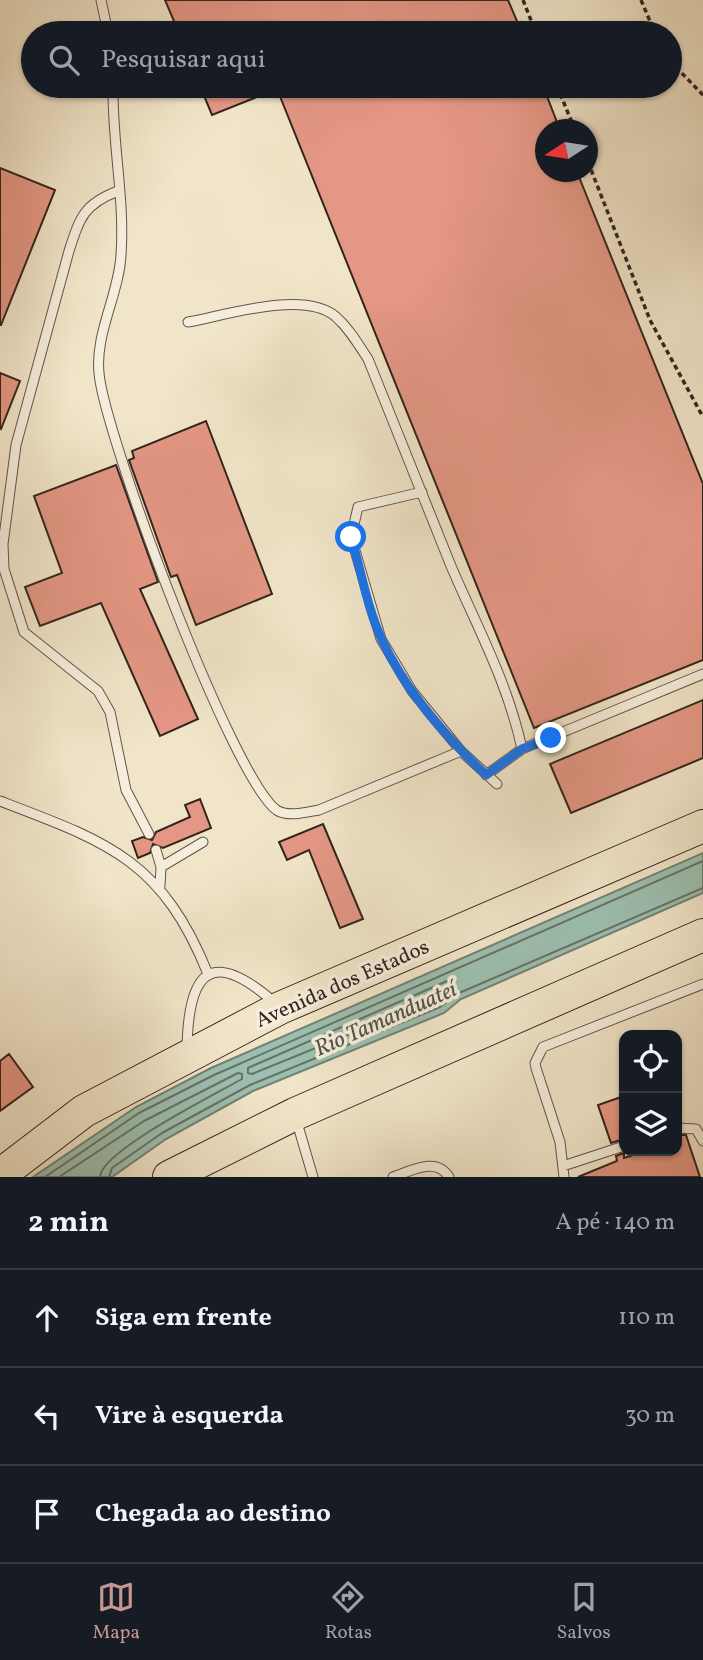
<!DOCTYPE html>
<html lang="pt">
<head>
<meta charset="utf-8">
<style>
	:root { --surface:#171b24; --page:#242831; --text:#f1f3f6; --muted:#9ea1a6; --line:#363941; --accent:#c59692 }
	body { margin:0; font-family:Vollkorn,serif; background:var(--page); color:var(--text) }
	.controls { position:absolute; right:21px; bottom:21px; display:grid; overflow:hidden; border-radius:14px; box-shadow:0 2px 5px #0004 }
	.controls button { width:63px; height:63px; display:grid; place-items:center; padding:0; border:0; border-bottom:2px solid var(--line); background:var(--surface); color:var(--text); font:35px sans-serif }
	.compass { position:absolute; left:535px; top:119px; width:63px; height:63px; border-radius:50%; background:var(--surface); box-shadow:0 2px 5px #0004; rotate:258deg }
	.stop { position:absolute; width:21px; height:21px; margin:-16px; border:5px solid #1a73e8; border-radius:50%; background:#fff }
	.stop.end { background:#1a73e8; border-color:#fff; box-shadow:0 2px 7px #0008 }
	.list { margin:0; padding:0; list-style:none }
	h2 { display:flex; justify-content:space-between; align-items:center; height:91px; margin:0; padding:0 28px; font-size:30px }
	h2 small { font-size:23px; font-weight:400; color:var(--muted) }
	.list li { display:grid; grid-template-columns:46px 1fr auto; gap:21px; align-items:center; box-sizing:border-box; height:98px; padding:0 28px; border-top:2px solid var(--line) }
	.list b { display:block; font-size:26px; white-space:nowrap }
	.list em { font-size:23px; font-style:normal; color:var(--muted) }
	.icon { flex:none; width:38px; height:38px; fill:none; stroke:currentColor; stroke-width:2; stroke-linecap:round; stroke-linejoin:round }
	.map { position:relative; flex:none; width:703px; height:1177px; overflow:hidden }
	.search { position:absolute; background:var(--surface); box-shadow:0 2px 5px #0004; left:21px; right:21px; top:21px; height:77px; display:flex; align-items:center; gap:18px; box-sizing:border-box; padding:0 24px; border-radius:38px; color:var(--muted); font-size:26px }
	.sheet { height:385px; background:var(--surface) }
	nav { display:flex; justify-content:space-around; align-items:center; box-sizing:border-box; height:98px; border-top:2px solid var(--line); background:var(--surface); font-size:19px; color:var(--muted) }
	nav a { display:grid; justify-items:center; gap:4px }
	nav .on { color:var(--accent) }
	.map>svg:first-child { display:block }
	.water { fill:#9cc0b0; stroke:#728276; stroke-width:2 }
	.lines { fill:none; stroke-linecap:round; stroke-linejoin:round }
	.shore { stroke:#677267; stroke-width:2 }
	.building { fill:#e49784; stroke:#32241e; stroke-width:2 }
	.lane-casing { stroke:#625449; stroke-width:11 }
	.highway-casing { stroke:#32241e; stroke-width:34 }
	.path { stroke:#32241e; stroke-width:3.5; stroke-dasharray:5 3.5; stroke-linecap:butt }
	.lane { stroke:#f6eedc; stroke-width:9 }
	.highway { stroke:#f1e5c9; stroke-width:32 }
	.route { stroke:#1a73e8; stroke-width:9 }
	.labels { text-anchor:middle; stroke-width:7; stroke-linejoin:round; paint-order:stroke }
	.street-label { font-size:21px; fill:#32241e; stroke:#f6eedc }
	.water-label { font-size:23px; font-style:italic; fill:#52534a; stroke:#f6eedc }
</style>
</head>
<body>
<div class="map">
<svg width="703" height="1177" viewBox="0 0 703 1177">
	<rect width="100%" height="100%" fill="#f1e5c9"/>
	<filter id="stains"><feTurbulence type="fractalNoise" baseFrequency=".00286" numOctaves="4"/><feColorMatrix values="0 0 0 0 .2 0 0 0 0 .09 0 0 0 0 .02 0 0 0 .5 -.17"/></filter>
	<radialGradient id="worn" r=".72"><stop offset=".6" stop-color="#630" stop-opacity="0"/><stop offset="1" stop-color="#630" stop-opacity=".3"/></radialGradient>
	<!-- water -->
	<path class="water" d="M 703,853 L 703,893 L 461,999 L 444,1013 L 253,1091 L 166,1139 L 112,1177 L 33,1177 L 136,1107 L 211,1068 Z"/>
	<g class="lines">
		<!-- shore -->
		<path class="shore" d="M 447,981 L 451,982 L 451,987 L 436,999 L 252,1074 L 248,1073 L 248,1068 L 257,1064 Z
			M 45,1177 L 139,1113 L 214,1075 L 703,861
			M 59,1177 L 144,1121 L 238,1073 L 242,1074 L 242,1079 C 216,1094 101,1151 100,1177
			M 109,1177 L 112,1168 L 162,1133 L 250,1085 L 440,1007 L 459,993 L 703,888"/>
	</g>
	<!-- building -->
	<path class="building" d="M 165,0 L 508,0 L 522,33 L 179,33 Z
		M 200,86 L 543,86 L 560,130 L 545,130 L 545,172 L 577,172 L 703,484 L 703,660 L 534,728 L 277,89 L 212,115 Z
		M 0,168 L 55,190 L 1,325 L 0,325 Z
		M 0,373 L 20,381 L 1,429 L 0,428 Z
		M 206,421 L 272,594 L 196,625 L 177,575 L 171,577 L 129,460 L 134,458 L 132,451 Z
		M 116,465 L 158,582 L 140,589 L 198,719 L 160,736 L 101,603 L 40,626 L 25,587 L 62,573 L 34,496 Z
		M 703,700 L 703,758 L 571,813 L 550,764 Z
		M 200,799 L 211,828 L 163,848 L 153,844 L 150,853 L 138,858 L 132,841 L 143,837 L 152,840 L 156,832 L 190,817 L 185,805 Z
		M 323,824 L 363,919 L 340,928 L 309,850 L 287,860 L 279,842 Z
		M 9,1054 L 33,1087 L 0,1111 L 0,1061 Z
		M 624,1096 L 624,1139 L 611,1143 L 598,1105 Z
		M 677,1135 L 686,1135 L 700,1177 L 578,1177 L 617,1161 L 616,1156 L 624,1153 L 624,1158 L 646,1151 L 677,1151 Z"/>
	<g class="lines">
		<defs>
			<path id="lane" d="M 101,0 L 108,33
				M 113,86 C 112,142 125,199 121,255 C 119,294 95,333 99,373 C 104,434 234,784 278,811 C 290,817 307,812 319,810 L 461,751 L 497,784
				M 118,191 C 84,204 80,217 69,251 L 16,445 L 3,544 L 4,569 L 24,632 L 98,691 L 110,712 L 126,790 L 149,834
				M 188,322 C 227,315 303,290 335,316 C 349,328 358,344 368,359 C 396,428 423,497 451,566 C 477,627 508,683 522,749 L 486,775
				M 422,492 L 358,507 L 351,537 L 381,639 L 412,691 L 461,751
				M 522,749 L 703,674
				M 0,801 C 108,842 162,860 208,974
				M 156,850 L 161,867 L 160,886
				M 161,867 L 203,842
				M 187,1050 C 188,972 210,945 276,1004
				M 296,1119 L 313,1177
				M 677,1128 L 696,1129 L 703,1141
				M 563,1166 L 624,1146
				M 393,1177 C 411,1171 436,1156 449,1177
				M 564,1177 L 560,1142 L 536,1068 L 535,1063 L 543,1047 L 703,984"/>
			<path id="highway" d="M 0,1175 L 84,1111 L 280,1008 L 703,826
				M 169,1177 L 295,1114 L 703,935"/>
		</defs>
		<!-- lane casing -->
		<use href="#lane" class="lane-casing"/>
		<!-- highway casing -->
		<use href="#highway" class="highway-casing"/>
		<!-- path -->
		<path class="path" d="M 523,0 L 536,33
			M 641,0 L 655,33
			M 670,61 L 703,95
			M 557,86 L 575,130
			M 588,162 L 650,320 L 703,417"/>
		<!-- lane -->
		<use href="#lane" class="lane"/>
		<!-- highway -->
		<use href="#highway" class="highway"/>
	</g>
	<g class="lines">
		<!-- route -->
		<path class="route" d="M 351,537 C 361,570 367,608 382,640 C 406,692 445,736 486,775 L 522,749 L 551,738"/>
	</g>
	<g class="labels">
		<!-- street labels -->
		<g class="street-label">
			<text transform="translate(342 983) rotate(-24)" y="7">Avenida dos Estados</text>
		</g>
		<!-- water labels -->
		<g class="water-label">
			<text transform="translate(385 1018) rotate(-24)" y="8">Rio Tamanduateí</text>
		</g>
	</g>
	<rect width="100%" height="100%" filter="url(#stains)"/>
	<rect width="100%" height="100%" fill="url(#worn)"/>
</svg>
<div class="controls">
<button><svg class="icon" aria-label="locate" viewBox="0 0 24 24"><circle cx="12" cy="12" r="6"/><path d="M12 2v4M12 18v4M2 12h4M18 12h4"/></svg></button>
<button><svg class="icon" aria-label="layers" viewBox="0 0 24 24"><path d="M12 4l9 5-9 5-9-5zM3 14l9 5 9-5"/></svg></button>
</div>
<svg class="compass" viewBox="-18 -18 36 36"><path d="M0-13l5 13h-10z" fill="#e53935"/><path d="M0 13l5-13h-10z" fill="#9ea1a6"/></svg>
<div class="stop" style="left:351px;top:537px"></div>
<div class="stop end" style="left:551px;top:738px"></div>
<div class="search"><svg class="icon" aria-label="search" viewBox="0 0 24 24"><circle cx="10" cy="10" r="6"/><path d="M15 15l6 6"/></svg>Pesquisar aqui</div>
</div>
<section class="sheet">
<h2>2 min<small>A pé · 140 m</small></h2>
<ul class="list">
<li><svg class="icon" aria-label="ahead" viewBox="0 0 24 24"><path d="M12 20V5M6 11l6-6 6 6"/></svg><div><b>Siga em frente</b></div><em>110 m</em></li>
<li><svg class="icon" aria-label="left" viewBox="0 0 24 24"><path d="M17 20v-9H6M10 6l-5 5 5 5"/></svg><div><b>Vire à esquerda</b></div><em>30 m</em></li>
<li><svg class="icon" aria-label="arrive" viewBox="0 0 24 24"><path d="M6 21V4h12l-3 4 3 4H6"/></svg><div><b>Chegada ao destino</b></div></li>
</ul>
</section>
<nav>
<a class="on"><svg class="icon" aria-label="map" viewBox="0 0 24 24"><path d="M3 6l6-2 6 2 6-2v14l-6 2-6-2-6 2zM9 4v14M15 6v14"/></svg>Mapa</a>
<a><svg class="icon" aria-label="directions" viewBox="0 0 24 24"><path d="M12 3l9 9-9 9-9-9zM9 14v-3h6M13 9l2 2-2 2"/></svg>Rotas</a>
<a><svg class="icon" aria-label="saved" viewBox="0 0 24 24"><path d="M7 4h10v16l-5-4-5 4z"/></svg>Salvos</a>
</nav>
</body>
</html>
